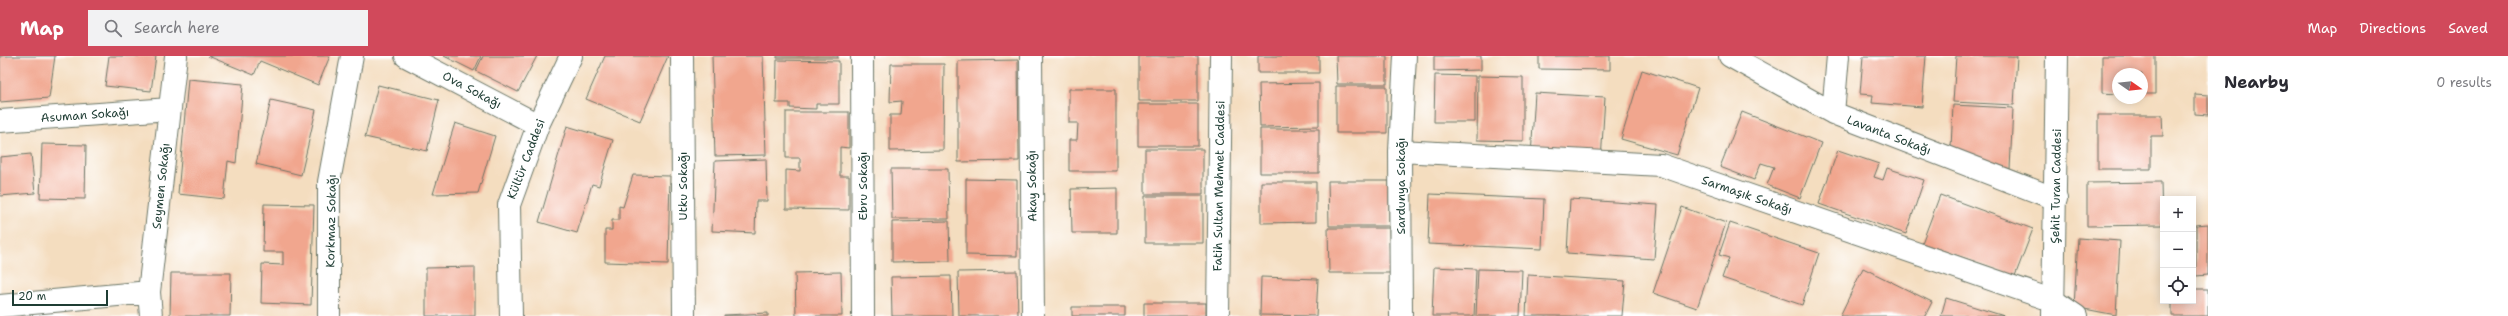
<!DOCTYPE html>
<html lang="en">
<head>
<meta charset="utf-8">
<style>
	:root { --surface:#fff; --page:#f2f2f3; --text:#2b2b33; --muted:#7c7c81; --line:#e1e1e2; --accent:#d1495b }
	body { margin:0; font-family:"Shantell Sans",sans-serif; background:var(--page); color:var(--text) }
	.controls { position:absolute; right:12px; bottom:12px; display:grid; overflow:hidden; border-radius:0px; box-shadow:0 2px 10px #0003 }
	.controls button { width:36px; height:36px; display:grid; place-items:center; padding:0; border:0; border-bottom:1px solid var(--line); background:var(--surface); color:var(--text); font:20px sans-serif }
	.compass { position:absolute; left:2112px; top:12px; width:36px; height:36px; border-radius:50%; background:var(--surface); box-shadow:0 2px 10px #0003; rotate:104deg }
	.scale { position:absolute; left:12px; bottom:10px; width:96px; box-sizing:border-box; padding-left:4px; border:2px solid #1f3d34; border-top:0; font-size:11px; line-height:14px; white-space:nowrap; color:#1f3d34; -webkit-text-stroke:3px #fff; paint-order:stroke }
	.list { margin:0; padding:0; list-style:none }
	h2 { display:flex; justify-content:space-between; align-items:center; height:52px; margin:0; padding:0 16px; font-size:17px }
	h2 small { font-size:13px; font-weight:400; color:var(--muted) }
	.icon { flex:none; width:22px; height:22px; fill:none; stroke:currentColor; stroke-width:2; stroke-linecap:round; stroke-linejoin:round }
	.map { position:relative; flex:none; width:2208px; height:260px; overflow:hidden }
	header { display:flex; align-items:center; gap:24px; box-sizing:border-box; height:56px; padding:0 20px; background:var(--accent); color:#fff }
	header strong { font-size:19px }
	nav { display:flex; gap:22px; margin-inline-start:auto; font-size:14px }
	.search { width:280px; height:36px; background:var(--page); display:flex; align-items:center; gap:10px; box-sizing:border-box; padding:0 14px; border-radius:0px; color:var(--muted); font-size:15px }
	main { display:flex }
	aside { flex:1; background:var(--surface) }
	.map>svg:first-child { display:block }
	.building { fill:#f1a68e }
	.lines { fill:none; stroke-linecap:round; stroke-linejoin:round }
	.minor-casing { stroke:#6a7565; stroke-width:24 }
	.tertiary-casing { stroke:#6a7565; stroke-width:24 }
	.minor { stroke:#fff; stroke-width:22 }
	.tertiary { stroke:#fff; stroke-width:22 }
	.labels { text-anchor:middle; stroke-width:4; stroke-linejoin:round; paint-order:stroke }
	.street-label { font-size:12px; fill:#1f3d34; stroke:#fff }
</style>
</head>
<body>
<header>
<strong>Map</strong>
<div class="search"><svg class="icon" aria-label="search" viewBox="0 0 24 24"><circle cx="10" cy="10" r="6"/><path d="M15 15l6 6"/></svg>Search here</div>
<nav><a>Map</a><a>Directions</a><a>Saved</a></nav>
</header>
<main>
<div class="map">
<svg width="2208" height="260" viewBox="0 0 2208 260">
	<rect width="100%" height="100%" fill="#fff"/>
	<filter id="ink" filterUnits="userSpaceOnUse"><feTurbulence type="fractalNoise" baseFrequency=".025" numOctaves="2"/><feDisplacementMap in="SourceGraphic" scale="8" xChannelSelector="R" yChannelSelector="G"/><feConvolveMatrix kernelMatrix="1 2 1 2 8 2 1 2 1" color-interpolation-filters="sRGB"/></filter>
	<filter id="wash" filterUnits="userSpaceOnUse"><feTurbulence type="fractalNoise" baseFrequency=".012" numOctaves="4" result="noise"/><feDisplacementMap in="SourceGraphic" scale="16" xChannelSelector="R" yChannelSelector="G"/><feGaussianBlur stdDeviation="0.9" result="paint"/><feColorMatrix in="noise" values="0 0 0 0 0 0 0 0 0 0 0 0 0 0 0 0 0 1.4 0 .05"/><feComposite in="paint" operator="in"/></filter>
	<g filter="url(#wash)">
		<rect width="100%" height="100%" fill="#f4ddbf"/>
		<g id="blocks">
			<!-- building -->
			<path class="building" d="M 0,0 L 55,0 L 49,42 L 0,46 Z
				M 109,0 L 156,0 L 151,35 L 105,30 Z
				M 208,0 L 330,0 L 318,29 L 260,5 L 254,19 Z
				M 444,0 L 481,0 L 474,15 Z
				M 483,0 L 537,0 L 518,36 L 476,15 Z
				M 605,0 L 668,0 L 640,65 L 586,43 Z
				M 712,0 L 763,0 L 766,99 L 715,100 Z
				M 777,0 L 838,0 L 838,2 L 777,2 Z
				M 1139,0 L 1198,0 L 1198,45 L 1139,45 Z
				M 1258,0 L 1319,0 L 1319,17 L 1258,17 Z
				M 1336,0 L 1387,0 L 1387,28 L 1337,28 Z
				M 1434,0 L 1481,0 L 1481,14 L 1434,15 Z
				M 1539,0 L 1610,0 L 1610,14 L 1539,13 Z
				M 1863,0 L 1926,0 L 1922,51 L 1872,47 L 1873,39 L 1860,38 Z
				M 1956,0 L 2017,0 L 2014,49 L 1953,46 Z
				M 2102,0 L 2155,0 L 2155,38 L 2142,38 L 2142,18 L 2118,18 L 2118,38 L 2102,37 Z
				M 777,4 L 839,5 L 839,48 L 816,48 L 816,53 L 790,52 L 790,47 L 776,47 Z
				M 1018,4 L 1019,105 L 958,106 L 958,5 Z
				M 891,8 L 944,8 L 943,94 L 890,95 L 890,59 L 901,59 L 902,45 L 890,46 Z
				M 1642,14 L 1698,32 L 1677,99 L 1621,83 Z
				M 1435,19 L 1475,20 L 1475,66 L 1434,66 Z
				M 1478,20 L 1523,21 L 1523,85 L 1477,84 Z
				M 188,23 L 243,28 L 236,107 L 228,105 L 224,143 L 178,138 Z
				M 1319,27 L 1319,70 L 1260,71 L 1259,28 Z
				M 378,29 L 439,44 L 427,95 L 365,81 Z
				M 1336,30 L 1387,30 L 1387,77 L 1336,77 Z
				M 1069,33 L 1116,33 L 1116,115 L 1069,115 L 1069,84 L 1077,84 L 1078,67 L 1069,67 Z
				M 1535,37 L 1605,41 L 1601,105 L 1531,100 Z
				M 2195,38 L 2208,39 L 2208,59 L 2195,58 Z
				M 271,44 L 316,54 L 301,119 L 256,108 Z
				M 1138,48 L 1198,48 L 1198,90 L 1138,90 Z
				M 1953,49 L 2013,52 L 2010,113 L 1951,92 Z
				M 786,56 L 849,56 L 849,92 L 840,91 L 840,120 L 849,120 L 849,154 L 786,153 L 786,114 L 800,115 L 800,102 L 786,102 Z
				M 1742,56 L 1821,87 L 1800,142 L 1767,129 L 1774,111 L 1761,107 L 1754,124 L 1720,111 Z
				M 2098,59 L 2162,59 L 2163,80 L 2151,80 L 2151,113 L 2098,113 Z
				M 455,67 L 495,80 L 478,137 L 433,138 Z
				M 567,70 L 613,84 L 599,130 L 592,128 L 577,177 L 539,166 Z
				M 1260,73 L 1319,73 L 1319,117 L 1260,117 Z
				M 42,88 L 86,89 L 85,143 L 40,142 Z
				M 1145,93 L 1203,93 L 1203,138 L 1145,138 Z
				M 1838,94 L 1879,108 L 1874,121 L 1883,124 L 1887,112 L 1924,124 L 1906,178 L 1819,148 Z
				M 31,98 L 35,137 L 0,140 L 0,101 Z
				M 766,103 L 767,145 L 756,145 L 755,177 L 712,175 L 715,105 Z
				M 891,113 L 948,113 L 949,163 L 892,163 Z
				M 633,119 L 670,120 L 668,208 L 605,206 L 605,174 L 612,174 L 612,164 L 619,164 L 619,150 L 623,151 Z
				M 966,123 L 1017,124 L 1017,200 L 966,199 Z
				M 1328,125 L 1389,125 L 1389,170 L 1329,170 Z
				M 1261,126 L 1316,126 L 1316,166 L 1261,167 Z
				M 2161,126 L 2162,169 L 2087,170 L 2087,127 Z
				M 1117,132 L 1117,177 L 1072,177 L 1071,133 Z
				M 1430,138 L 1544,143 L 1542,193 L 1428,188 Z
				M 1940,139 L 2033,173 L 2015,220 L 1922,187 Z
				M 1145,140 L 1203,140 L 1203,187 L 1145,187 Z
				M 1570,143 L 1658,149 L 1654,203 L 1567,197 Z
				M 264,148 L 314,149 L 311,249 L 261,247 L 262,208 L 283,209 L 283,196 L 263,196 Z
				M 1682,151 L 1726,167 L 1697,252 L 1653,237 Z
				M 949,165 L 950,205 L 892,206 L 892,166 Z
				M 1730,167 L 1819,197 L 1802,249 L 1722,222 L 1729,202 L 1719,199 Z
				M 2208,168 L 2208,219 L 2196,220 L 2196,169 Z
				M 1328,172 L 1389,172 L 1390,217 L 1329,217 Z
				M 2078,182 L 2120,185 L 2116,259 L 2074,251 Z
				M 475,211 L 475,260 L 426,260 L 426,212 Z
				M 1434,211 L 1476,213 L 1474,260 L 1432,260 Z
				M 1863,212 L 1932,246 L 1925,260 L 1840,260 Z
				M 1478,213 L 1522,214 L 1520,260 L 1476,260 Z
				M 1017,215 L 1018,260 L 959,260 L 958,216 Z
				M 841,216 L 842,260 L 796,260 L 795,217 Z
				M 171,217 L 231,217 L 230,260 L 170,260 Z
				M 1528,219 L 1625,225 L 1622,260 L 1526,260 Z
				M 951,220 L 952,260 L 892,260 L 891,221 Z
				M 1261,221 L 1318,223 L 1316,260 L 1260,259 Z
				M 2193,233 L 2208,233 L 2208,260 L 2172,260 L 2172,245 L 2193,245 Z
				M 1946,242 L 2004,260 L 1941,260 Z
				M 1144,247 L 1206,247 L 1206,260 L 1144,260 Z
				M 1072,251 L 1125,251 L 1125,260 L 1072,260 Z
				M 768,257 L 768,260 L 724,260 L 724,259 Z"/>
		</g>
	</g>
	<g filter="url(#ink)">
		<use href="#blocks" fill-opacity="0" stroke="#6a7565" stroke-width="1"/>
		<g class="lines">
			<defs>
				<path id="minor" d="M 406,0 L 538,69
					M 682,0 L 684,260
					M 862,0 L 863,260
					M 1031,0 L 1033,260
					M 1730,0 L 1833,57 L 2056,143
					M 1833,57 L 1838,0
					M 0,65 L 170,53
					M 1400,95 L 1661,109 L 2054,245 L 2076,260
					M 0,250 L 149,236
					M 151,260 L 149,236 L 176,0
					M 329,260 L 329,126 L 352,0
					M 511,260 L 509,149 L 538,69 L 571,0
					M 1218,260 L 1221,0
					M 1401,260 L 1400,95 L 1405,0"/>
				<path id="tertiary" d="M 2053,260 L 2057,0"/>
			</defs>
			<!-- minor casing -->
			<use href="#minor" class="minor-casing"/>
			<!-- tertiary casing -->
			<use href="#tertiary" class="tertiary-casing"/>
			<!-- minor -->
			<use href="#minor" class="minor"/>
			<!-- tertiary -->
			<use href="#tertiary" class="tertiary"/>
		</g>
	</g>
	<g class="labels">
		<!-- street labels -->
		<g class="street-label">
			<text transform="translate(472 34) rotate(28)" y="4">Ova Sokağı</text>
			<text transform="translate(85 59) rotate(-4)" y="4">Asuman Sokağı</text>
			<text transform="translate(1889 79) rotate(21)" y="4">Lavanta Sokağı</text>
			<text transform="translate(526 103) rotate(-69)" y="4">Kültür Caddesi</text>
			<text transform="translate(161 130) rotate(-84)" y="4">Seymen Sokağı</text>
			<text transform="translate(683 130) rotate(-90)" y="4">Utku Sokağı</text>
			<text transform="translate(863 130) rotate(-90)" y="4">Ebru Sokağı</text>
			<text transform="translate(1032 130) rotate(-91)" y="4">Akay Sokağı</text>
			<text transform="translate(1219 130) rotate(-89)" y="4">Fatih Sultan Mehmet Caddesi</text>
			<text transform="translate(1401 130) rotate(-90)" y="4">Sardunya Sokağı</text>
			<text transform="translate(2056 130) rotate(-89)" y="4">Şehit Turan Caddesi</text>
			<text transform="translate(1747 139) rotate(19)" y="4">Sarmaşık Sokağı</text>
			<text transform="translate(331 165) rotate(-89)" y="4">Korkmaz Sokağı</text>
		</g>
	</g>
</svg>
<div class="controls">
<button>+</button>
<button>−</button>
<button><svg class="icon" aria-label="locate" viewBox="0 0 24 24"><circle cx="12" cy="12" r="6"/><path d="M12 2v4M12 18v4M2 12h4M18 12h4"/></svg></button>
</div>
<svg class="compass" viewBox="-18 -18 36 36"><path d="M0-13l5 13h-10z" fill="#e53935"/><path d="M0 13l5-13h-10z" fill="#7c7c81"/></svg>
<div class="scale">20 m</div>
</div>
<aside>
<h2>Nearby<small>0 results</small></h2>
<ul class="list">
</ul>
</aside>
</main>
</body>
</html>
